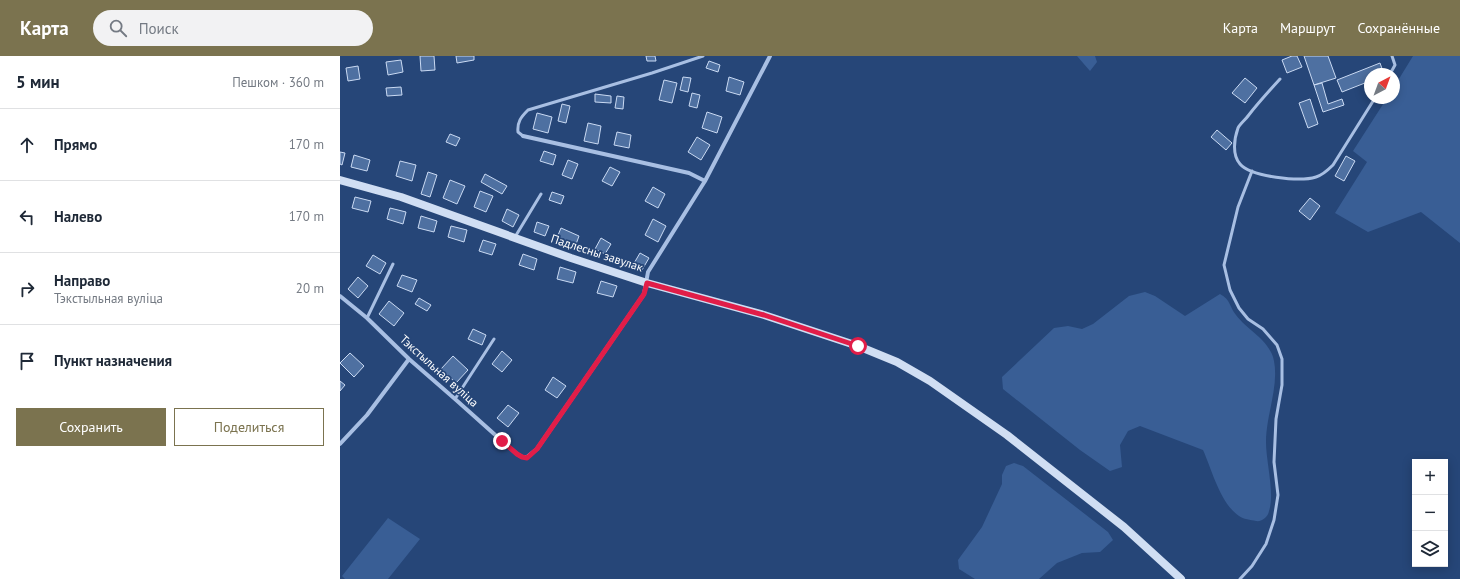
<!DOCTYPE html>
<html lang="ru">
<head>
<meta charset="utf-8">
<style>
	:root { --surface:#fff; --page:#f2f2f3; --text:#1f2937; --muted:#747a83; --line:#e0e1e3; --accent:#7b734f }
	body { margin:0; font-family:"PT Sans",sans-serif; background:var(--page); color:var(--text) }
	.controls { position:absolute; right:12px; bottom:12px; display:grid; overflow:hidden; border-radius:0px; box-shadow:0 2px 10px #0003 }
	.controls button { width:36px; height:36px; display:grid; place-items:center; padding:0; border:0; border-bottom:1px solid var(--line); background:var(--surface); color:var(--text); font:20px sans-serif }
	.compass { position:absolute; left:1024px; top:12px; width:36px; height:36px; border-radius:50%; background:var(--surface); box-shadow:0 2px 10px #0003; rotate:41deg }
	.stop { position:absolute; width:12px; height:12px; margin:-9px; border:3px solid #e11d48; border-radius:50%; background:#fff }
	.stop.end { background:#e11d48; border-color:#fff; box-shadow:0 1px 4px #0008 }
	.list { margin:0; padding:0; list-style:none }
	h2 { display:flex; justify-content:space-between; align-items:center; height:52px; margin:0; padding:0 16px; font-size:17px }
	h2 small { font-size:13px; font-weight:400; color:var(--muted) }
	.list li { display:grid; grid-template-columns:26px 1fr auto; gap:12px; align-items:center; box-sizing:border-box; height:72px; padding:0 16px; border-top:1px solid var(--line) }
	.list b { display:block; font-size:15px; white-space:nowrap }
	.list p { margin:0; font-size:13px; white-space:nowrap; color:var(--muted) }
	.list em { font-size:13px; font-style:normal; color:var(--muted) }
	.actions { display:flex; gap:8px; padding:12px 16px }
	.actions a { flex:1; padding:9px 0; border:1px solid var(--accent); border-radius:0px; text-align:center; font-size:14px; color:var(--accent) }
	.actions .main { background:var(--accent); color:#fff }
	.icon { flex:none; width:22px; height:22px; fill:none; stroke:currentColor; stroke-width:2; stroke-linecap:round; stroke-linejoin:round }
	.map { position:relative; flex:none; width:1120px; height:523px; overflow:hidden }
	header { display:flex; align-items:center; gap:24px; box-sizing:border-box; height:56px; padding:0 20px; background:var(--accent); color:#fff }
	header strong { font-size:19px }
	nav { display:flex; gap:22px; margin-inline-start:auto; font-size:14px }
	.search { width:280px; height:36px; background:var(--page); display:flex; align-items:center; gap:10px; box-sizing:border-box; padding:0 14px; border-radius:22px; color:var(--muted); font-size:15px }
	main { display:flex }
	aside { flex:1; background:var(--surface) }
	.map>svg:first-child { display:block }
	.green { fill:#395e95 }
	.building { fill:#4e70a1; stroke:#cadaf3 }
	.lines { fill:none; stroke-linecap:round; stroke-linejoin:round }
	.lane { stroke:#a8bfe3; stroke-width:3 }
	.street { stroke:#a8bfe3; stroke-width:4 }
	.secondary { stroke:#d0def3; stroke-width:8 }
	.route { stroke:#e11d48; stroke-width:5 }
	.labels { text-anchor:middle; stroke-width:3.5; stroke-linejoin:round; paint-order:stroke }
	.street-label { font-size:12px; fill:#fff; stroke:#264678 }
</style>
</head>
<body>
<header>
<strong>Карта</strong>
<div class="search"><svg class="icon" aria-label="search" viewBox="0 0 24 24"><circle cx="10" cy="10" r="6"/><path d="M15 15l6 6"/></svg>Поиск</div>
<nav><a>Карта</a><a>Маршрут</a><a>Сохранённые</a></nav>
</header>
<main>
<aside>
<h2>5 мин<small>Пешком · 360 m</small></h2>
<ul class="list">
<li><svg class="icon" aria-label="ahead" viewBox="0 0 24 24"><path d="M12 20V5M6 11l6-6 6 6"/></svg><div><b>Прямо</b></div><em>170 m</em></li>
<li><svg class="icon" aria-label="left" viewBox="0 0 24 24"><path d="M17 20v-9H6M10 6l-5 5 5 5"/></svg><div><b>Налево</b></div><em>170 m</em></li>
<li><svg class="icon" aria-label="right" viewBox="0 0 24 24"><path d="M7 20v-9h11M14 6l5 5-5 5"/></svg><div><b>Направо</b><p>Тэкстыльная вуліца</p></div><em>20 m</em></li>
<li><svg class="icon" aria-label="arrive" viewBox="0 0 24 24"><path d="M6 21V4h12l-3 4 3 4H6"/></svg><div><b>Пункт назначения</b></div></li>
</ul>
<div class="actions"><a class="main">Сохранить</a><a>Поделиться</a></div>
</aside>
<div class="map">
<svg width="1120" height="523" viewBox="0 0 1120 523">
	<rect width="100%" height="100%" fill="#264678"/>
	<!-- green -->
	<path class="green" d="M 737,0 L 755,0 L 757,6 L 750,15 Z
		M 1073,0 L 1120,0 L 1120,187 L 1081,156 L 1028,176 L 995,157 L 1027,106 L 1013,95 L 1047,42 L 1054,42 L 1054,31 Z
		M 805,236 L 815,240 L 845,260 L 880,238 C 891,244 889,250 896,259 C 907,274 930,284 934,305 C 939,331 926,359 926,386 C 926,406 935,437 929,455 C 928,461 922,466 916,465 C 911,464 903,463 899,460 C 880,447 872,414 863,394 L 800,370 L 788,375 L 780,389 L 782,411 L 770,415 L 740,394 L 663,333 L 662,321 L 714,272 L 728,270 L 742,273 L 753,268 L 789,240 Z
		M 674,407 L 683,410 L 768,476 L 773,484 L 760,496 L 742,497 L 717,507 L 699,523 L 635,523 L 619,513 L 618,504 L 642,471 L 662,428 L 662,419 L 666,410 Z
		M 48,462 L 80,483 L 48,523 L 5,523 L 2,520 Z"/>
	<!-- building -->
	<path class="building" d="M 80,0 L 94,0 L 95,14 L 81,15 Z
		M 116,0 L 134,0 L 134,4 L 117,7 Z
		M 306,0 L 315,0 L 316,5 L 307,5 Z
		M 952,0 L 957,0 L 962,11 L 947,17 L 942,4 Z
		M 964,0 L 988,0 L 996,22 L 974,29 Z
		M 61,4 L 63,16 L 48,19 L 46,6 Z
		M 369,5 L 380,9 L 378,16 L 366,12 Z
		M 1040,7 L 1044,18 L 1030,18 L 1030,25 L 1002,36 L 997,24 Z
		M 18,10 L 20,23 L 8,25 L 6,12 Z
		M 343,21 L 351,22 L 348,36 L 340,34 Z
		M 389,21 L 404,26 L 400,39 L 386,35 Z
		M 905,22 L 917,32 L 905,47 L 892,37 Z
		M 324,24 L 337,27 L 332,47 L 319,44 Z
		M 982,27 L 988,48 L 1002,43 L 1004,49 L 983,56 L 974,29 Z
		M 61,31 L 62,39 L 47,40 L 46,32 Z
		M 352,37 L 360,39 L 357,52 L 349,50 Z
		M 255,38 L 271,40 L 271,47 L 255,46 Z
		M 277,40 L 284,41 L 283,53 L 275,52 Z
		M 970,43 L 978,68 L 968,72 L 959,47 Z
		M 222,48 L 230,50 L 226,67 L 218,65 Z
		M 367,56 L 382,61 L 377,77 L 362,72 Z
		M 197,57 L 212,61 L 208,77 L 193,73 Z
		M 248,67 L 261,70 L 258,88 L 244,85 Z
		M 877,74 L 892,87 L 886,94 L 871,81 Z
		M 277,76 L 291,79 L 289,92 L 274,89 Z
		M 110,78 L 120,82 L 116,90 L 106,86 Z
		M 357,81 L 370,89 L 361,104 L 348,96 Z
		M 204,95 L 216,99 L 213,109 L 200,105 Z
		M 0,96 L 5,97 L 2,109 L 0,108 Z
		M 14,99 L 30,104 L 27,115 L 11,111 Z
		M 1006,100 L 1015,105 L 1004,125 L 995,120 Z
		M 228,104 L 238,108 L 232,123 L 222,119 Z
		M 60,105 L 76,109 L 72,125 L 56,120 Z
		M 270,111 L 280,116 L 272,130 L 262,125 Z
		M 88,116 L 97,119 L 90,141 L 81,138 Z
		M 145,118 L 167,130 L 162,138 L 141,126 Z
		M 110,124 L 125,130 L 117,148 L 103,142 Z
		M 313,131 L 325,138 L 318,152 L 305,145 Z
		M 140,135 L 153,140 L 146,156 L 134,151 Z
		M 212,136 L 224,140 L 221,148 L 209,144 Z
		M 15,141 L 31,145 L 28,156 L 12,152 Z
		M 970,142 L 980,150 L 970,164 L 959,155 Z
		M 50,152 L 66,156 L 63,168 L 47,163 Z
		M 167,153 L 179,159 L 173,171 L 162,165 Z
		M 81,160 L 97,165 L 94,176 L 78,172 Z
		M 313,163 L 326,170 L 318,186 L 305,179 Z
		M 197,166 L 209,170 L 205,180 L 194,176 Z
		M 111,170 L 127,174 L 124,186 L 108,181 Z
		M 221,172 L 239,180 L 235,191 L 216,184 Z
		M 261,182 L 271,188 L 265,198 L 255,193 Z
		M 143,184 L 156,188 L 152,199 L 139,195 Z
		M 300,197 L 309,202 L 302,214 L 293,209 Z
		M 183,198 L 197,203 L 194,214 L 179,209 Z
		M 33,199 L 46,207 L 40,218 L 26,210 Z
		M 220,211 L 236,216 L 233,227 L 217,223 Z
		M 62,219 L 77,224 L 72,236 L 57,230 Z
		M 18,221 L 28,230 L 18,242 L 8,233 Z
		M 261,225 L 277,230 L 273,241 L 257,237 Z
		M 79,242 L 91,249 L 87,255 L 75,248 Z
		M 49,245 L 64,257 L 54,270 L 39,258 Z
		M 133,273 L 146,279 L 142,289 L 128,283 Z
		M 162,295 L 172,304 L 162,316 L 152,308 Z
		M 10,297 L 24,310 L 14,321 L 0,307 Z
		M 113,300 L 128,314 L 116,327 L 101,313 Z
		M 213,321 L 226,330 L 217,342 L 205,334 Z
		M 0,325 L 5,329 L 0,335 Z
		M 168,349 L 179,357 L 168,371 L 157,362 Z"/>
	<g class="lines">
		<!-- lane -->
		<path class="lane" d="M 1050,18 L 1055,9 L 1052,0
			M 940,23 C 929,35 918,47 908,60 C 905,64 900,68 898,72 C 894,83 892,99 900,108 C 911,121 960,126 976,121 C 983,119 988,114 993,109 L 1035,42
			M 183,80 L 178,76 C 177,66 181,61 188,54 L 312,17 L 363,0
			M 175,181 L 201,138
			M 27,262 L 53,208
			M 115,343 L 154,283
			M 900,523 L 912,510 L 926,488 L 934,464 L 938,439 L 934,406 L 936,363 L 942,329 L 942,303 L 937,289 L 923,273 L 908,263 L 899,252 L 890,234 L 884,209 L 898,151 L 912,115"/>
		<!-- street -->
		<path class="street" d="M 183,80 L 349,117 L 365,125
			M 0,240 L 27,262 L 69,303 L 115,343 L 162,385 L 177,398 L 182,401 L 187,401 L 197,393 L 304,238 L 308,216 L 365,125 L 430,0
			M 0,388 L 27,359 L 69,303"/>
		<!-- secondary -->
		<path class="secondary" d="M 0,124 L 61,141 L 231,202 L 307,227 L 424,259 L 518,290 L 557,306 L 590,325 L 667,379 L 784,471 L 841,523"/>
	</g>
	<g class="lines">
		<!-- route -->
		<path class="route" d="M 162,385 L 177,398 L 182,401 L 187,402 L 197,393 L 304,238 L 307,227 L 424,259 L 518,290"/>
	</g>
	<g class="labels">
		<!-- street labels -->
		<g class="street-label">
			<text transform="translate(257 197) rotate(18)" y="4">Падлесны завулак</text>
			<text transform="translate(99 315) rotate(42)" y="4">Тэкстыльная вуліца</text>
		</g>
	</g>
</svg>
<div class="controls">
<button>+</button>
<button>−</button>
<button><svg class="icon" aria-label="layers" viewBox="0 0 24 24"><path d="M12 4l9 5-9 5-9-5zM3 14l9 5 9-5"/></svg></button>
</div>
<svg class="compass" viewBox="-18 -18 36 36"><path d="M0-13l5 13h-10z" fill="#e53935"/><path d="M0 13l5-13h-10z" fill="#747a83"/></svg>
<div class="stop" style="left:518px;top:290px"></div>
<div class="stop end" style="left:162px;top:385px"></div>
</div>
</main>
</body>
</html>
